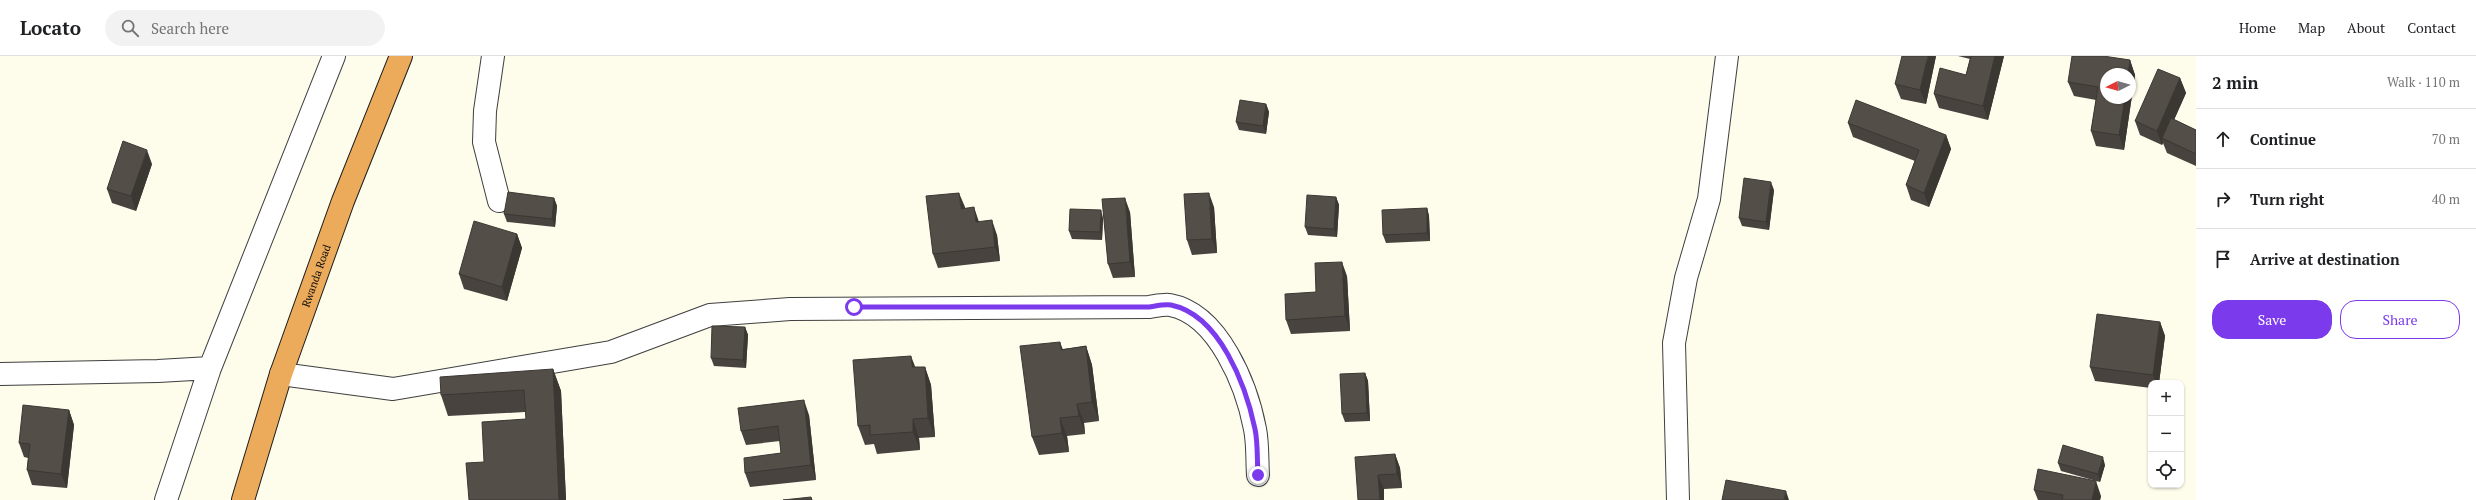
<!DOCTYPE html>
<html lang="en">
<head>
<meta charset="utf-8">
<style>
	:root { --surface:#fff; --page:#f2f2f2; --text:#202124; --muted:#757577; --line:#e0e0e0; --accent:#7c3aed }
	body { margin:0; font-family:"PT Serif",serif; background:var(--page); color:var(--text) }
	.controls { position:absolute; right:12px; bottom:12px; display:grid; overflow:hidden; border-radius:8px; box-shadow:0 1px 3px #0004 }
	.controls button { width:36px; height:36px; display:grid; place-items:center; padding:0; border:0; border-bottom:1px solid var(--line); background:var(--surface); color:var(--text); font:20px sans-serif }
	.compass { position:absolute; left:2100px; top:12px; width:36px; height:36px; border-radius:50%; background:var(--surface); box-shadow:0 1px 3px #0004; rotate:264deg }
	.stop { position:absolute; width:12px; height:12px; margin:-9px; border:3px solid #7c3aed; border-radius:50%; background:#fff }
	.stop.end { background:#7c3aed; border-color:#fff; box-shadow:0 1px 4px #0008 }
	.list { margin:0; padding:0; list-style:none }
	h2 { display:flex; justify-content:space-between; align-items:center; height:52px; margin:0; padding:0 16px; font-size:17px }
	h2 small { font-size:13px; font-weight:400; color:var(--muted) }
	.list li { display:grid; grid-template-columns:26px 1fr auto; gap:12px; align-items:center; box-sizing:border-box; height:60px; padding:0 16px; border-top:1px solid var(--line) }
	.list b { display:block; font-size:15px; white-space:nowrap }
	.list em { font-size:13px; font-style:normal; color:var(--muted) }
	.actions { display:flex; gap:8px; padding:12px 16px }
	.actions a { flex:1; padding:9px 0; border:1px solid var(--accent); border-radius:16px; text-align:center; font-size:14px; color:var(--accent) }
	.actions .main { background:var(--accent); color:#fff }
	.icon { flex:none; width:22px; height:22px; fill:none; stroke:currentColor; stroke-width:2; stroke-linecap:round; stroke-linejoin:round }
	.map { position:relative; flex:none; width:2196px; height:444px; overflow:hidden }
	header { display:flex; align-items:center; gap:24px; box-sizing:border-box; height:56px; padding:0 20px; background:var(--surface); border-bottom:1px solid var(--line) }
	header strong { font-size:19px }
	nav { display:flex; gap:22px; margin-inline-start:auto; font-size:14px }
	.search { width:280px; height:36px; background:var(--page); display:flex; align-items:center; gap:10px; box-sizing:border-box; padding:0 14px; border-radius:22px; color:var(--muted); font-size:15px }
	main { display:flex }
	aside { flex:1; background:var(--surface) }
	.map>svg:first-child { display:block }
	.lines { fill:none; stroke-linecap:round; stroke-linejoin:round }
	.street-casing { stroke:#3f3f3f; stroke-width:24 }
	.highway-casing { stroke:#1d1d1d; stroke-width:24 }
	.street { stroke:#fff; stroke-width:22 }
	.highway { stroke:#ecab5b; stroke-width:22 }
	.wall { fill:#48433f }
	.shaded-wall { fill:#3b3733 }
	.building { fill:#544e49; stroke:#3b3733 }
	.route { stroke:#7c3aed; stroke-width:5 }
	.labels { text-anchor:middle; stroke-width:4; stroke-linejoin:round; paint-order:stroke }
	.street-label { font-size:11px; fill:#0c0c0c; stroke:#fff }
</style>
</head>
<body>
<header>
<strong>Locato</strong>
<div class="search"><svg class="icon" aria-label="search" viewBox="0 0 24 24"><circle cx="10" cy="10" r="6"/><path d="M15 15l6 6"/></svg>Search here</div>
<nav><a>Home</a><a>Map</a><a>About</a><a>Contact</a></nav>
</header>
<main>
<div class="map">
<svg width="2196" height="444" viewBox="0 0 2196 444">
	<rect width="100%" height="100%" fill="#fefceb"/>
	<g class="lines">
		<defs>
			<path id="street" d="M 493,0 L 485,55 L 484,86 L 499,145
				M 0,318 L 158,315 L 210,312
				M 281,318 L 393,333 L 611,296 L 710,259 L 790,253 L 1149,251 C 1156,250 1164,248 1170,249 C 1219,258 1247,331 1255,373 C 1258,388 1257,404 1258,419
				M 166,444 L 210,312 L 334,0
				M 1678,444 L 1674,287 L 1686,222 L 1709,143 L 1727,0"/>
			<g id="highway">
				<path id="s1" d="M 243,444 L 281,318 L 343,145 L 401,0"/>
			</g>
		</defs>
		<!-- street casing -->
		<use href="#street" class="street-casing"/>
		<!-- highway casing -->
		<use href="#highway" class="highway-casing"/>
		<!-- street -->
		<use href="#street" class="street"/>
		<!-- highway -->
		<use href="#highway" class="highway"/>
	</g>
	<!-- wall -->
	<path class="wall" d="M 1936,0 L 1926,48 L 1901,43 L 1895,28 Z
		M 1958,0 L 2004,0 L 1988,64 L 1939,52 L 1934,38 L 1966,19 L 1970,3 Z
		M 2130,4 L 2135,19 L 2124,94 L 2096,90 L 2091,75 L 2096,44 L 2074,40 L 2068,26 Z
		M 2180,22 L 2186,37 L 2174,64 L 2196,74 L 2196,110 L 2167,97 L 2163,87 L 2162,89 L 2140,79 L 2135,65 Z
		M 1266,48 L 1269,56 L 1266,78 L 1239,74 L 1236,66 Z
		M 1848,67 L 1946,79 L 1951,93 L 1929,151 L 1911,144 L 1906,129 L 1915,105 L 1853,81 Z
		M 152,108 L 136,155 L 112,147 L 107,133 Z
		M 1774,134 L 1769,174 L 1742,170 L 1739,162 Z
		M 1336,141 L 1339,149 L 1337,181 L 1308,179 L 1305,171 Z
		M 554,142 L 557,150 L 555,171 L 507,166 L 504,158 Z
		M 965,151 L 965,152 L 979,166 L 997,179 L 1000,205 L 938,212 L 933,198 Z
		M 1214,151 L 1217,197 L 1192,199 L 1187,184 Z
		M 1427,152 L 1429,160 L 1430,185 L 1386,187 L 1383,179 Z
		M 1130,156 L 1135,221 L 1113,222 L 1108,208 Z
		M 1103,162 L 1102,184 L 1072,183 L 1069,175 Z
		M 517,178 L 522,192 L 507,245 L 464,233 L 459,218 Z
		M 1347,220 L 1350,275 L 1291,278 L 1286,264 L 1316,236 Z
		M 2160,266 L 2165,280 L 2159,327 L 2151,327 L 2151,332 L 2095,325 L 2090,311 Z
		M 745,271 L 748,279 L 746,312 L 714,310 L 711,302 Z
		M 1086,290 L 1092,309 L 1099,365 L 1084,367 L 1085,378 L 1067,380 L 1069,396 L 1039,399 L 1032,381 L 1063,293 Z
		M 915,311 L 925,311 L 931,329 L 935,381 L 919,382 L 920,394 L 877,398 L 874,388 L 865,389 L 858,370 Z
		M 553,313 L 561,335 L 566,444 L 469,444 L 484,406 L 526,363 L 525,356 L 448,360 L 441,339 Z
		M 1365,317 L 1368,325 L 1370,365 L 1345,366 L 1342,358 Z
		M 69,354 L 74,369 L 67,432 L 32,429 L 27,414 L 28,402 L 24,401 L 19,387 Z
		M 809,359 L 816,424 L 750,431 L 745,417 L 781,397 L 780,385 L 746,389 L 741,375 Z
		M 1395,398 L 1400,412 L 1402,432 L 1384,433 L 1384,444 L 1358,444 Z
		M 2058,407 L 2105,409 L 2100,426 L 2061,415 Z
		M 2034,434 L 2101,440 L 2100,444 L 2038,444 Z"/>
	<!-- shaded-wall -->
	<path class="shaded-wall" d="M 1928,0 L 1936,0 L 1926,48 L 1920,34 Z
		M 1995,0 L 2004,0 L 1988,64 L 1983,50 Z
		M 2130,4 L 2135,19 L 2124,94 L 2119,79 L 2125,42 L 2130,42 L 2130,18 L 2128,18 Z
		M 2180,22 L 2186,37 L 2165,84 L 2162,82 L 2163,87 L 2162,89 L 2157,75 Z
		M 1266,48 L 1269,56 L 1266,78 L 1263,70 Z
		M 1946,79 L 1951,93 L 1929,151 L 1924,137 Z
		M 147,94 L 152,108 L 136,155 L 131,140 Z
		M 1771,126 L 1774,134 L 1769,174 L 1766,166 Z
		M 959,137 L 965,151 L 966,167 L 961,153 Z
		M 1209,137 L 1214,151 L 1217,197 L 1212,183 Z
		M 1336,141 L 1339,149 L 1337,181 L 1334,173 Z
		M 554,142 L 557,150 L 555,171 L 552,163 Z
		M 1125,142 L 1130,156 L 1135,221 L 1130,206 Z
		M 974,151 L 979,166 L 976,166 Z
		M 1427,152 L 1429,160 L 1430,185 L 1427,177 Z
		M 1101,154 L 1103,162 L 1102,184 L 1100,176 Z
		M 992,164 L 997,179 L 1000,205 L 995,191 Z
		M 517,178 L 522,192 L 507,245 L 502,231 Z
		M 1342,206 L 1347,220 L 1350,275 L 1345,260 Z
		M 2160,266 L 2165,280 L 2159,327 L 2156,327 L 2153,319 Z
		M 745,271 L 748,279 L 746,312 L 743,304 Z
		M 1060,286 L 1067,304 L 1061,294 Z
		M 1086,290 L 1092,309 L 1099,365 L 1092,346 Z
		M 911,300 L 918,318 L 912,311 Z
		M 925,311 L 931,329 L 935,381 L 928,362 Z
		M 553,313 L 561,335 L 566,444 L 559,444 Z
		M 1365,317 L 1368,325 L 1370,365 L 1367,357 Z
		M 804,344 L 809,359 L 816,424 L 811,409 Z
		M 1077,348 L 1084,367 L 1085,378 L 1079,360 Z
		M 69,354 L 74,369 L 67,432 L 61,418 Z
		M 1060,362 L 1067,380 L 1069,396 L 1062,377 Z
		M 913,363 L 919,382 L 920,394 L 913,376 Z
		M 1395,398 L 1400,412 L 1402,432 L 1397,418 Z
		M 2103,401 L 2105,409 L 2100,426 L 2098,418 Z
		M 1378,419 L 1384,433 L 1384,444 L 1380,444 Z
		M 2096,425 L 2101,440 L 2100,444 L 2092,444 Z
		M 1786,435 L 1789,444 L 1784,444 Z"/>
	<!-- building -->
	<path class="building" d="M 1902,0 L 1928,0 L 1920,34 L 1895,28 Z
		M 1971,0 L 1995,0 L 1983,50 L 1934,38 L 1940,12 L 1966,19 Z
		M 2072,0 L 2103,0 L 2130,4 L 2128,18 L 2106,18 L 2106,42 L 2125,42 L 2119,79 L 2091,75 L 2098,31 L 2068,26 Z
		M 2158,13 L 2180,22 L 2157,75 L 2135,65 Z
		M 1240,44 L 1266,48 L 1263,70 L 1236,66 Z
		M 1856,44 L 1946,79 L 1924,137 L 1906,129 L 1919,94 L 1848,67 Z
		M 2171,62 L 2196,74 L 2196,98 L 2162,82 Z
		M 123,85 L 147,94 L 131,140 L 107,133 Z
		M 1744,122 L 1771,126 L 1766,166 L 1739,162 Z
		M 508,136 L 554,142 L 552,163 L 504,158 Z
		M 959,137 L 961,153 L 974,151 L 976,166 L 992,164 L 995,191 L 933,198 L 926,140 Z
		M 1209,137 L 1212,183 L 1187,184 L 1184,138 Z
		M 1307,139 L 1336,141 L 1334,173 L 1305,171 Z
		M 1125,142 L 1130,206 L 1108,208 L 1102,143 Z
		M 1427,152 L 1427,177 L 1383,179 L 1382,154 Z
		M 1070,153 L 1101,154 L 1100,176 L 1069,175 Z
		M 474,165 L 517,178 L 502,231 L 459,218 Z
		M 1342,206 L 1345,260 L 1286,264 L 1285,238 L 1316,236 L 1315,207 Z
		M 2097,258 L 2160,266 L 2153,319 L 2090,311 Z
		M 712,270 L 745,271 L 743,304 L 711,302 Z
		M 1060,286 L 1061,294 L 1086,290 L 1092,346 L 1077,348 L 1079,360 L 1060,362 L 1062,377 L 1032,381 L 1020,290 Z
		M 911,300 L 912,311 L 925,311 L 928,362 L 913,363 L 913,376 L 870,379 L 870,369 L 858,370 L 853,304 Z
		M 553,313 L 559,444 L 469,444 L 466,407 L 484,406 L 482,366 L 526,363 L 524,334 L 441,339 L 440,321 Z
		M 1365,317 L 1367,357 L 1342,358 L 1340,318 Z
		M 804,344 L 811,409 L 745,417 L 744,402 L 781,397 L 778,370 L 741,375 L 738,352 Z
		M 23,349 L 69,354 L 61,418 L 27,414 L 30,388 L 19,387 Z
		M 2063,389 L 2103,401 L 2098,418 L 2058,407 Z
		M 1395,398 L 1397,418 L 1378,419 L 1380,444 L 1358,444 L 1355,401 Z
		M 2038,413 L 2096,425 L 2092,444 L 2062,444 L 2063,439 L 2034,434 Z
		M 1726,424 L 1786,435 L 1784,444 L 1722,444 Z
		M 811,441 L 812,444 L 783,444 Z"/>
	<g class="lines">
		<!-- route -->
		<path class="route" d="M 854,251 L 1149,251 C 1156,250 1164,248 1171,249 C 1220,259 1246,330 1255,373 C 1258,387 1257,404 1258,419"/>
	</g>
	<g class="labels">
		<!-- street labels -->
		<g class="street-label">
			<text dy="4" stroke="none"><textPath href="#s1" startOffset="236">Rwanda Road</textPath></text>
		</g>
	</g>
</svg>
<div class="controls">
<button>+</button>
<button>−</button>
<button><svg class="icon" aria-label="locate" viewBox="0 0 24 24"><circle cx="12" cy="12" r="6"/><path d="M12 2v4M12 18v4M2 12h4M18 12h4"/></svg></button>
</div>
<svg class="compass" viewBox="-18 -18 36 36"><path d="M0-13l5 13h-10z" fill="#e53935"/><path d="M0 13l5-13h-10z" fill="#757577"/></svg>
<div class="stop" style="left:854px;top:251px"></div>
<div class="stop end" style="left:1258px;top:419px"></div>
</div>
<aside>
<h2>2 min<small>Walk · 110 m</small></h2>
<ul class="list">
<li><svg class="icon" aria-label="ahead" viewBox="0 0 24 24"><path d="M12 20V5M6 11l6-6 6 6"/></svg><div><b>Continue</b></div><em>70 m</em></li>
<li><svg class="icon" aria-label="right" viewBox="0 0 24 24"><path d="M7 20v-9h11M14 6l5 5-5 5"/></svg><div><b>Turn right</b></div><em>40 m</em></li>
<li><svg class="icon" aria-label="arrive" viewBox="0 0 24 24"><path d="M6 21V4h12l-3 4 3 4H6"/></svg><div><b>Arrive at destination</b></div></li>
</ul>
<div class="actions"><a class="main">Save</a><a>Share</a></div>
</aside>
</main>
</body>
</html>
